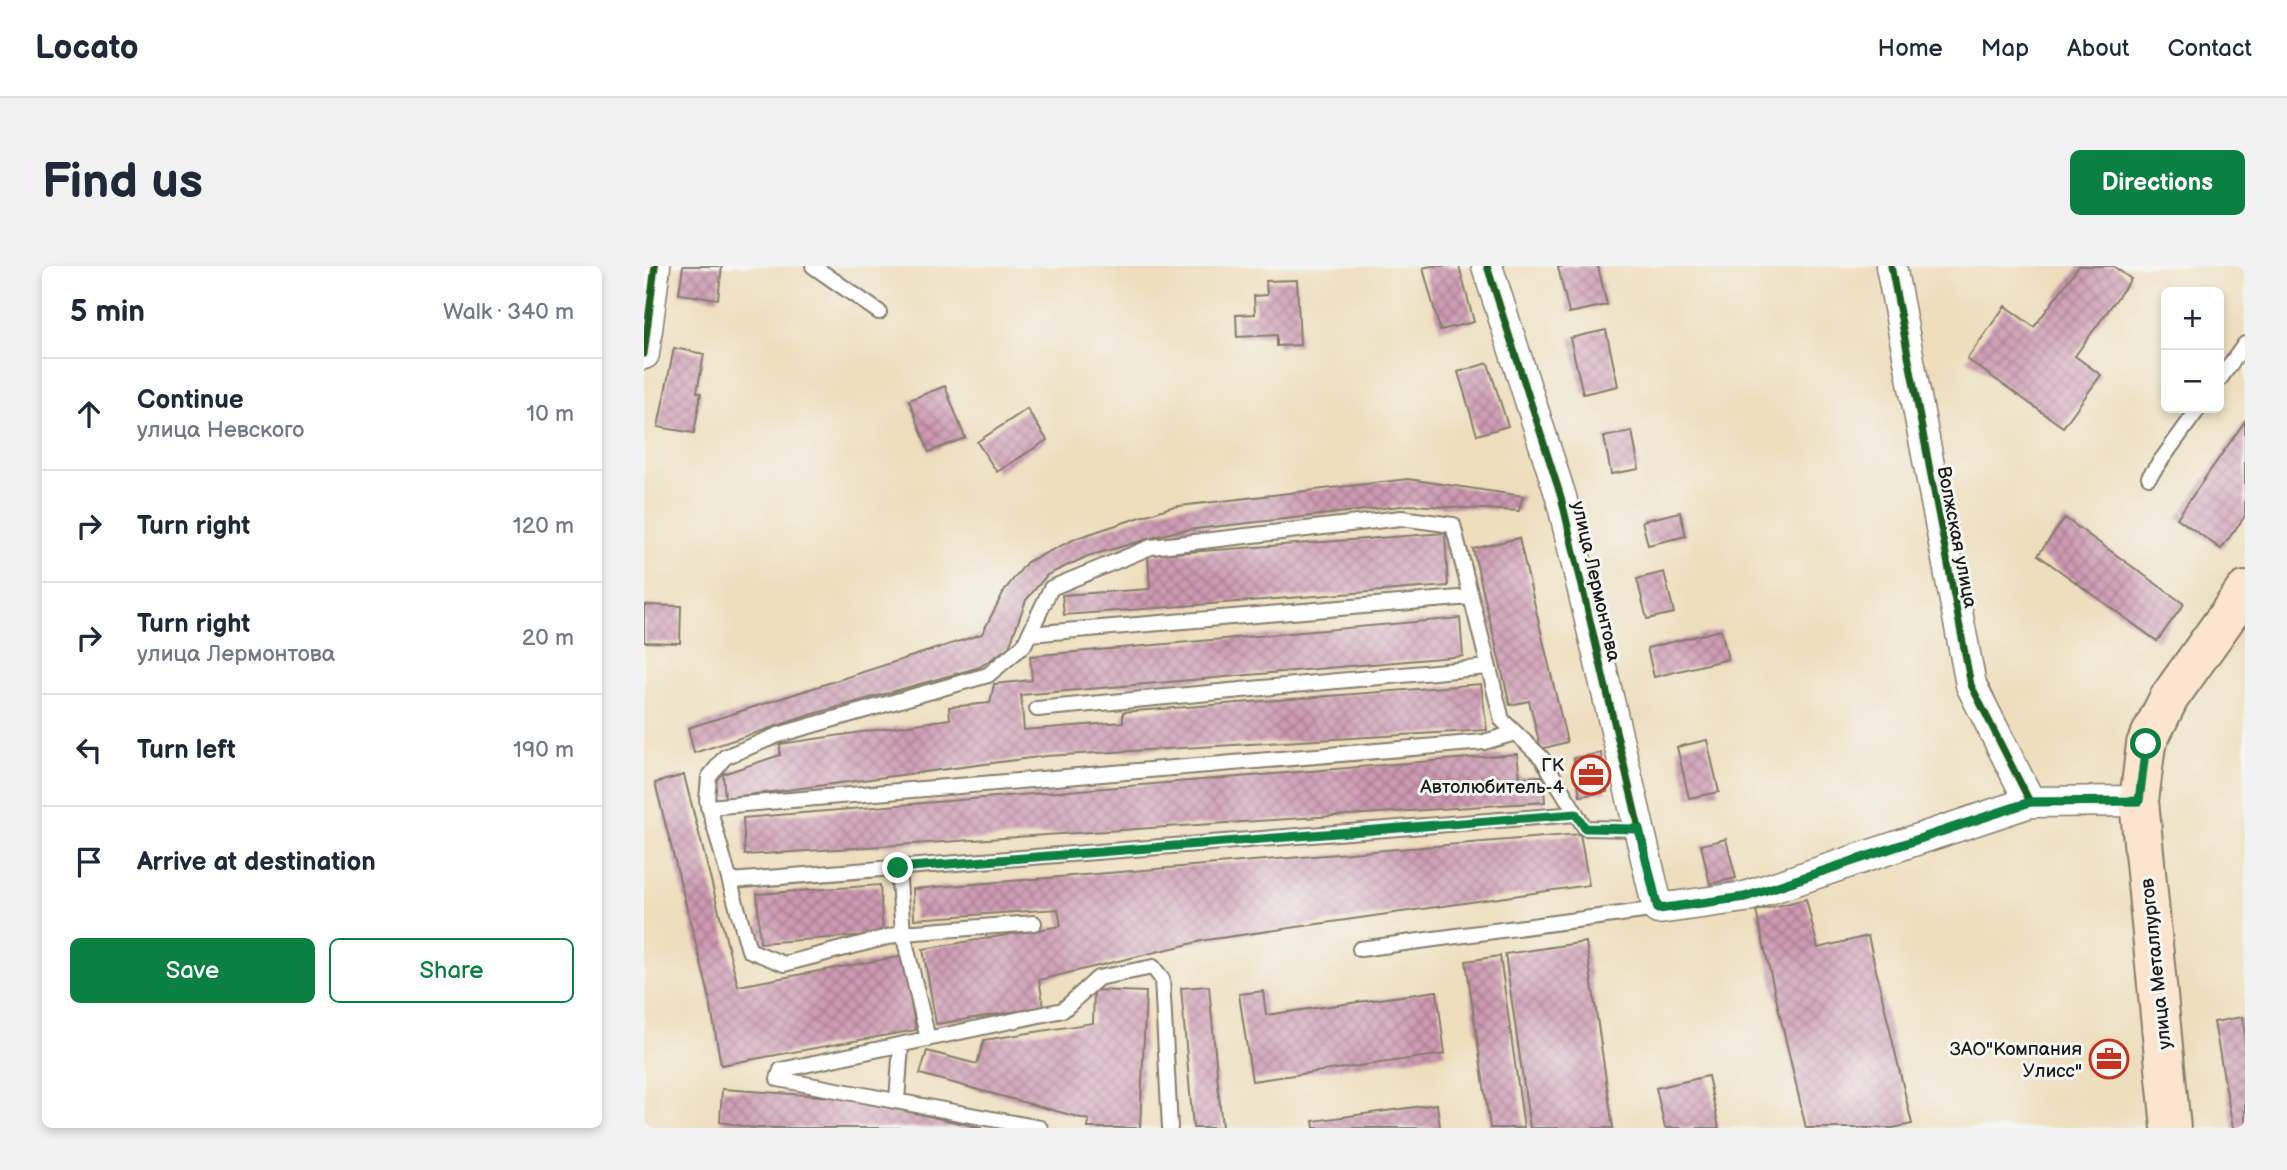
<!DOCTYPE html>
<html lang="en">
<head>
<meta charset="utf-8">
<style>
	:root { --surface:#fff; --page:#f2f2f3; --text:#1f2937; --muted:#747a83; --line:#e0e1e3; --accent:#0b8043 }
	body { margin:0; font-family:"Balsamiq Sans",sans-serif; background:var(--page); color:var(--text) }
	.controls { position:absolute; right:21px; top:21px; display:grid; overflow:hidden; border-radius:10px; box-shadow:0 4px 10px #0003 }
	.controls button { width:63px; height:63px; display:grid; place-items:center; padding:0; border:0; border-bottom:2px solid var(--line); background:var(--surface); color:var(--text); font:35px sans-serif }
	.stop { position:absolute; width:21px; height:21px; margin:-16px; border:5px solid #0b8043; border-radius:50%; background:#fff }
	.stop.end { background:#0b8043; border-color:#fff; box-shadow:0 2px 7px #0008 }
	.list { margin:0; padding:0; list-style:none }
	h2 { display:flex; justify-content:space-between; align-items:center; height:91px; margin:0; padding:0 28px; font-size:30px }
	h2 small { font-size:23px; font-weight:400; color:var(--muted) }
	.list li { display:grid; grid-template-columns:46px 1fr auto; gap:21px; align-items:center; box-sizing:border-box; height:112px; padding:0 28px; border-top:2px solid var(--line) }
	.list b { display:block; font-size:26px; white-space:nowrap }
	.list p { margin:0; font-size:23px; white-space:nowrap; color:var(--muted) }
	.list em { font-size:23px; font-style:normal; color:var(--muted) }
	.actions { display:flex; gap:14px; padding:21px 28px }
	.actions a { flex:1; padding:16px 0; border:2px solid var(--accent); border-radius:10px; text-align:center; font-size:24px; color:var(--accent) }
	.actions .main { background:var(--accent); color:#fff }
	.icon { flex:none; width:38px; height:38px; fill:none; stroke:currentColor; stroke-width:2; stroke-linecap:round; stroke-linejoin:round }
	.map { position:relative; flex:none; width:1601px; height:862px; overflow:hidden; border-radius:10px }
	header { display:flex; align-items:center; gap:42px; box-sizing:border-box; height:98px; padding:0 35px; background:var(--surface); border-bottom:2px solid var(--line) }
	header strong { font-size:33px }
	nav { display:flex; gap:38px; margin-inline-start:auto; font-size:24px }
	.intro { display:flex; align-items:center; justify-content:space-between; box-sizing:border-box; height:168px; padding:0 42px }
	h1 { margin:0; font-size:49px }
	.button { padding:18px 32px; border-radius:10px; background:var(--accent); color:#fff; font-size:24px; font-weight:700 }
	main { display:flex; gap:42px; padding:0 42px }
	aside { flex:1; background:var(--surface); border-radius:10px; box-shadow:0 4px 10px #0003 }
	.map>svg:first-child { display:block }
	.building { fill:url(#building-cross-hatch) }
	.lines { fill:none; stroke-linecap:round; stroke-linejoin:round }
	.service-casing { stroke:#857d6c; stroke-width:18 }
	.minor-casing { stroke:#857d6c; stroke-width:33 }
	.secondary-casing { stroke:#857d6c; stroke-width:42 }
	.service { stroke:#fff; stroke-width:14 }
	.minor { stroke:#fff; stroke-width:30 }
	.secondary { stroke:#fbe5cf; stroke-width:38 }
	.cycleway-casing { stroke:#f6f6f2; stroke-width:11 }
	.cycleway { stroke:#1b5e20; stroke-width:7 }
	.route { stroke:#0b8043; stroke-width:9 }
	.labels { text-anchor:middle; stroke-width:6; stroke-linejoin:round; paint-order:stroke }
	.street-label { font-size:19px; fill:#1c1c1c; stroke:#f6f6f2 }
	.poi-label { font-size:19px; fill:#1c1c1c; stroke:#f6f6f2; text-anchor:end }
</style>
</head>
<body>
<header>
<strong>Locato</strong>
<nav><a>Home</a><a>Map</a><a>About</a><a>Contact</a></nav>
</header>
<div class="intro"><h1>Find us</h1><a class="button">Directions</a></div>
<main>
<aside>
<h2>5 min<small>Walk · 340 m</small></h2>
<ul class="list">
<li><svg class="icon" aria-label="ahead" viewBox="0 0 24 24"><path d="M12 20V5M6 11l6-6 6 6"/></svg><div><b>Continue</b><p>улица Невского</p></div><em>10 m</em></li>
<li><svg class="icon" aria-label="right" viewBox="0 0 24 24"><path d="M7 20v-9h11M14 6l5 5-5 5"/></svg><div><b>Turn right</b></div><em>120 m</em></li>
<li><svg class="icon" aria-label="right" viewBox="0 0 24 24"><path d="M7 20v-9h11M14 6l5 5-5 5"/></svg><div><b>Turn right</b><p>улица Лермонтова</p></div><em>20 m</em></li>
<li><svg class="icon" aria-label="left" viewBox="0 0 24 24"><path d="M17 20v-9H6M10 6l-5 5 5 5"/></svg><div><b>Turn left</b></div><em>190 m</em></li>
<li><svg class="icon" aria-label="arrive" viewBox="0 0 24 24"><path d="M6 21V4h12l-3 4 3 4H6"/></svg><div><b>Arrive at destination</b></div></li>
</ul>
<div class="actions"><a class="main">Save</a><a>Share</a></div>
</aside>
<div class="map">
<svg width="1601" height="862" viewBox="0 0 1601 862">
	<defs>
		<pattern id="building-cross-hatch" width="8" height="8" patternUnits="userSpaceOnUse" patternTransform="scale(1.75)"><rect width="8" height="8" fill="#ce9ab2"/><path d="M0 0l8 8M0 8l8-8" fill="none" stroke="#a67d90"/></pattern>
	</defs>
	<rect width="100%" height="100%" fill="#f6f6f2"/>
	<filter id="ink" filterUnits="userSpaceOnUse"><feTurbulence type="fractalNoise" baseFrequency=".0143" numOctaves="2"/><feDisplacementMap in="SourceGraphic" scale="14" xChannelSelector="R" yChannelSelector="G"/><feConvolveMatrix kernelMatrix="1 2 1 2 8 2 1 2 1" color-interpolation-filters="sRGB"/></filter>
	<filter id="wash" filterUnits="userSpaceOnUse"><feTurbulence type="fractalNoise" baseFrequency=".00686" numOctaves="4" result="noise"/><feDisplacementMap in="SourceGraphic" scale="28" xChannelSelector="R" yChannelSelector="G"/><feGaussianBlur stdDeviation="1.57" result="paint"/><feColorMatrix in="noise" values="0 0 0 0 0 0 0 0 0 0 0 0 0 0 0 0 0 1.4 0 .05"/><feComposite in="paint" operator="in"/></filter>
	<g filter="url(#wash)">
		<rect width="100%" height="100%" fill="#eedebd"/>
		<g id="blocks">
			<!-- building -->
			<path class="building" d="M 39,0 L 78,0 L 74,33 L 35,28 Z
				M 787,0 L 815,0 L 830,56 L 796,64 L 779,2 Z
				M 919,0 L 954,0 L 963,39 L 925,47 L 914,1 Z
				M 1435,0 L 1469,0 L 1487,13 L 1431,90 L 1457,109 L 1419,161 L 1323,93 L 1361,40 L 1390,61 Z
				M 653,14 L 656,79 L 633,80 L 633,69 L 593,71 L 592,49 L 611,48 L 610,30 L 623,29 L 622,15 Z
				M 962,64 L 974,120 L 939,128 L 926,72 Z
				M 30,82 L 60,88 L 53,126 L 57,127 L 50,167 L 14,161 Z
				M 844,97 L 864,160 L 833,169 L 814,106 Z
				M 301,120 L 321,172 L 285,186 L 265,134 Z
				M 383,143 L 403,174 L 353,206 L 333,176 Z
				M 1601,155 L 1601,250 L 1577,283 L 1533,252 Z
				M 988,165 L 995,203 L 967,208 L 960,171 Z
				M 764,213 L 879,230 L 875,245 L 766,239 L 533,265 L 444,290 L 403,309 L 382,334 L 365,381 L 336,401 L 166,449 L 50,487 L 44,462 L 338,368 L 360,325 L 383,296 L 433,272 L 527,241 Z
				M 1036,246 L 1042,270 L 1004,279 L 998,255 Z
				M 1421,252 L 1540,338 L 1513,375 L 1394,289 Z
				M 801,267 L 804,320 L 420,349 L 418,329 L 506,323 L 504,289 Z
				M 875,272 L 923,476 L 897,483 L 885,435 L 866,439 L 829,283 Z
				M 1020,306 L 1030,347 L 1003,353 L 993,313 Z
				M 0,339 L 37,340 L 36,377 L 0,376 Z
				M 816,352 L 819,390 L 377,429 L 380,464 L 479,456 L 479,446 L 837,418 L 843,464 L 402,490 L 81,532 L 79,508 L 136,489 L 136,478 L 306,453 L 305,441 L 346,437 L 350,418 L 388,414 L 386,390 Z
				M 1077,364 L 1084,393 L 1010,411 L 1003,382 Z
				M 1063,474 L 1075,526 L 1045,532 L 1033,481 Z
				M 957,487 L 963,526 L 936,530 L 930,492 Z
				M 873,488 L 876,511 L 899,510 L 901,536 L 101,589 L 99,552 Z
				M 40,509 L 94,720 L 258,690 L 272,764 L 77,799 L 64,725 L 11,517 Z
				M 936,568 L 945,619 L 562,674 L 395,714 L 400,741 L 292,758 L 279,683 L 417,660 L 414,643 L 270,653 L 269,623 Z
				M 1082,573 L 1092,612 L 1066,618 L 1057,579 Z
				M 236,619 L 239,668 L 116,677 L 113,628 Z
				M 1162,633 L 1174,682 L 1224,670 L 1268,858 L 1249,862 L 1162,862 L 1112,645 Z
				M 942,676 L 969,862 L 886,862 L 861,688 Z
				M 856,690 L 880,862 L 846,862 L 822,695 Z
				M 565,720 L 578,862 L 549,862 L 537,722 Z
				M 450,724 L 502,726 L 496,862 L 444,862 L 445,854 L 276,808 L 283,785 L 333,798 L 340,774 L 449,757 Z
				M 619,725 L 622,749 L 793,725 L 801,788 L 608,815 L 595,728 Z
				M 1598,751 L 1601,768 L 1601,862 L 1589,862 L 1570,756 Z
				M 1064,810 L 1075,862 L 1021,862 L 1012,822 Z
				M 78,823 L 203,832 L 338,862 L 110,862 L 76,856 Z
				M 793,838 L 796,862 L 670,862 L 669,855 Z"/>
		</g>
	</g>
	<g filter="url(#ink)">
		<use href="#blocks" fill-opacity="0" stroke="#857d6c" stroke-width="2"/>
		<g class="lines">
			<defs>
				<path id="service" d="M 169,0 L 235,46
					M 1575,114 L 1601,78
					M 1505,211 L 1555,142
					M 385,368 L 827,331
					M 393,443 L 844,401
					M 64,541 L 840,476 L 871,467
					M 254,602 L 259,667 L 284,773
					M 86,615 L 932,548
					M 390,657 L 259,667 L 140,698 L 105,684 L 63,534 L 65,511 L 81,491 L 134,469 L 344,409 L 380,379 L 407,322 L 507,281 L 757,252 L 809,259 L 858,454 L 898,492 L 941,562 L 995,563
					M 716,683 L 1014,643
					M 253,835 L 257,779
					M 396,862 L 134,813 L 137,804 L 419,744 L 454,712 L 509,701 L 518,713 L 526,862"/>
				<path id="minor" d="M 843,0 L 917,231 L 1014,643 L 1101,631 L 1386,536 L 1495,535
					M 1247,0 L 1327,419 L 1386,536
					M 0,88 L 11,0"/>
				<path id="secondary" d="M 1527,862 L 1495,535 L 1502,478 L 1525,432 L 1601,325"/>
			</defs>
			<!-- service casing -->
			<use href="#service" class="service-casing"/>
			<!-- minor casing -->
			<use href="#minor" class="minor-casing"/>
			<!-- secondary casing -->
			<use href="#secondary" class="secondary-casing"/>
			<!-- service -->
			<use href="#service" class="service"/>
			<!-- minor -->
			<use href="#minor" class="minor"/>
			<!-- secondary -->
			<use href="#secondary" class="secondary"/>
			<defs>
				<path id="cycleway" d="M 843,0 L 917,231 L 1014,643 L 1101,631 L 1386,536 L 1495,535
					M 1247,0 L 1327,419 L 1386,536
					M 0,88 L 11,0"/>
			</defs>
			<!-- cycleway casing -->
			<use href="#cycleway" class="cycleway-casing"/>
			<!-- cycleway -->
			<use href="#cycleway" class="cycleway"/>
		</g>
	</g>
	<g class="lines" filter="url(#ink)">
		<!-- route -->
		<path class="route" d="M 254,602 L 932,548 L 941,562 L 995,563 L 1014,643 L 1101,631 L 1386,536 L 1495,535 L 1502,478"/>
	</g>
	<!-- icons -->
	<defs>
		<symbol id="office-ring" viewBox="-11 -11 22 22"><circle r="9.5" fill="#f6f6f2" stroke="#c8321e" stroke-width="1.5"/><path d="M-6-3h4V-5.5h4V-3h4V5H-6ZM-1-4.5V-3h2v-1.5ZM-6 0V1H6V0Z" fill="#c8321e"/></symbol>
	</defs>
	<g fill-rule="evenodd">
		<use href="#office-ring" x="925" y="487" width="44" height="44"/>
		<use href="#office-ring" x="1443" y="771" width="44" height="44"/>
	</g>
	<g class="labels">
		<!-- street labels -->
		<g class="street-label">
			<text transform="translate(1314 271) rotate(79)" y="7">Волжская улица</text>
			<text transform="translate(953 315) rotate(77)" y="7">улица Лермонтова</text>
			<text transform="translate(1511 698) rotate(-96)" y="7">улица Металлургов</text>
		</g>
		<!-- poi labels -->
		<g class="poi-label">
			<text x="920" y="505">ГК<tspan x="920" dy="22">Автолюбитель-4</tspan></text>
			<text x="1438" y="789">ЗАО"Компания<tspan x="1438" dy="22">Улисс"</tspan></text>
		</g>
	</g>
</svg>
<div class="controls">
<button>+</button>
<button>−</button>
</div>
<div class="stop" style="left:1502px;top:478px"></div>
<div class="stop end" style="left:254px;top:602px"></div>
</div>
</main>
</body>
</html>
